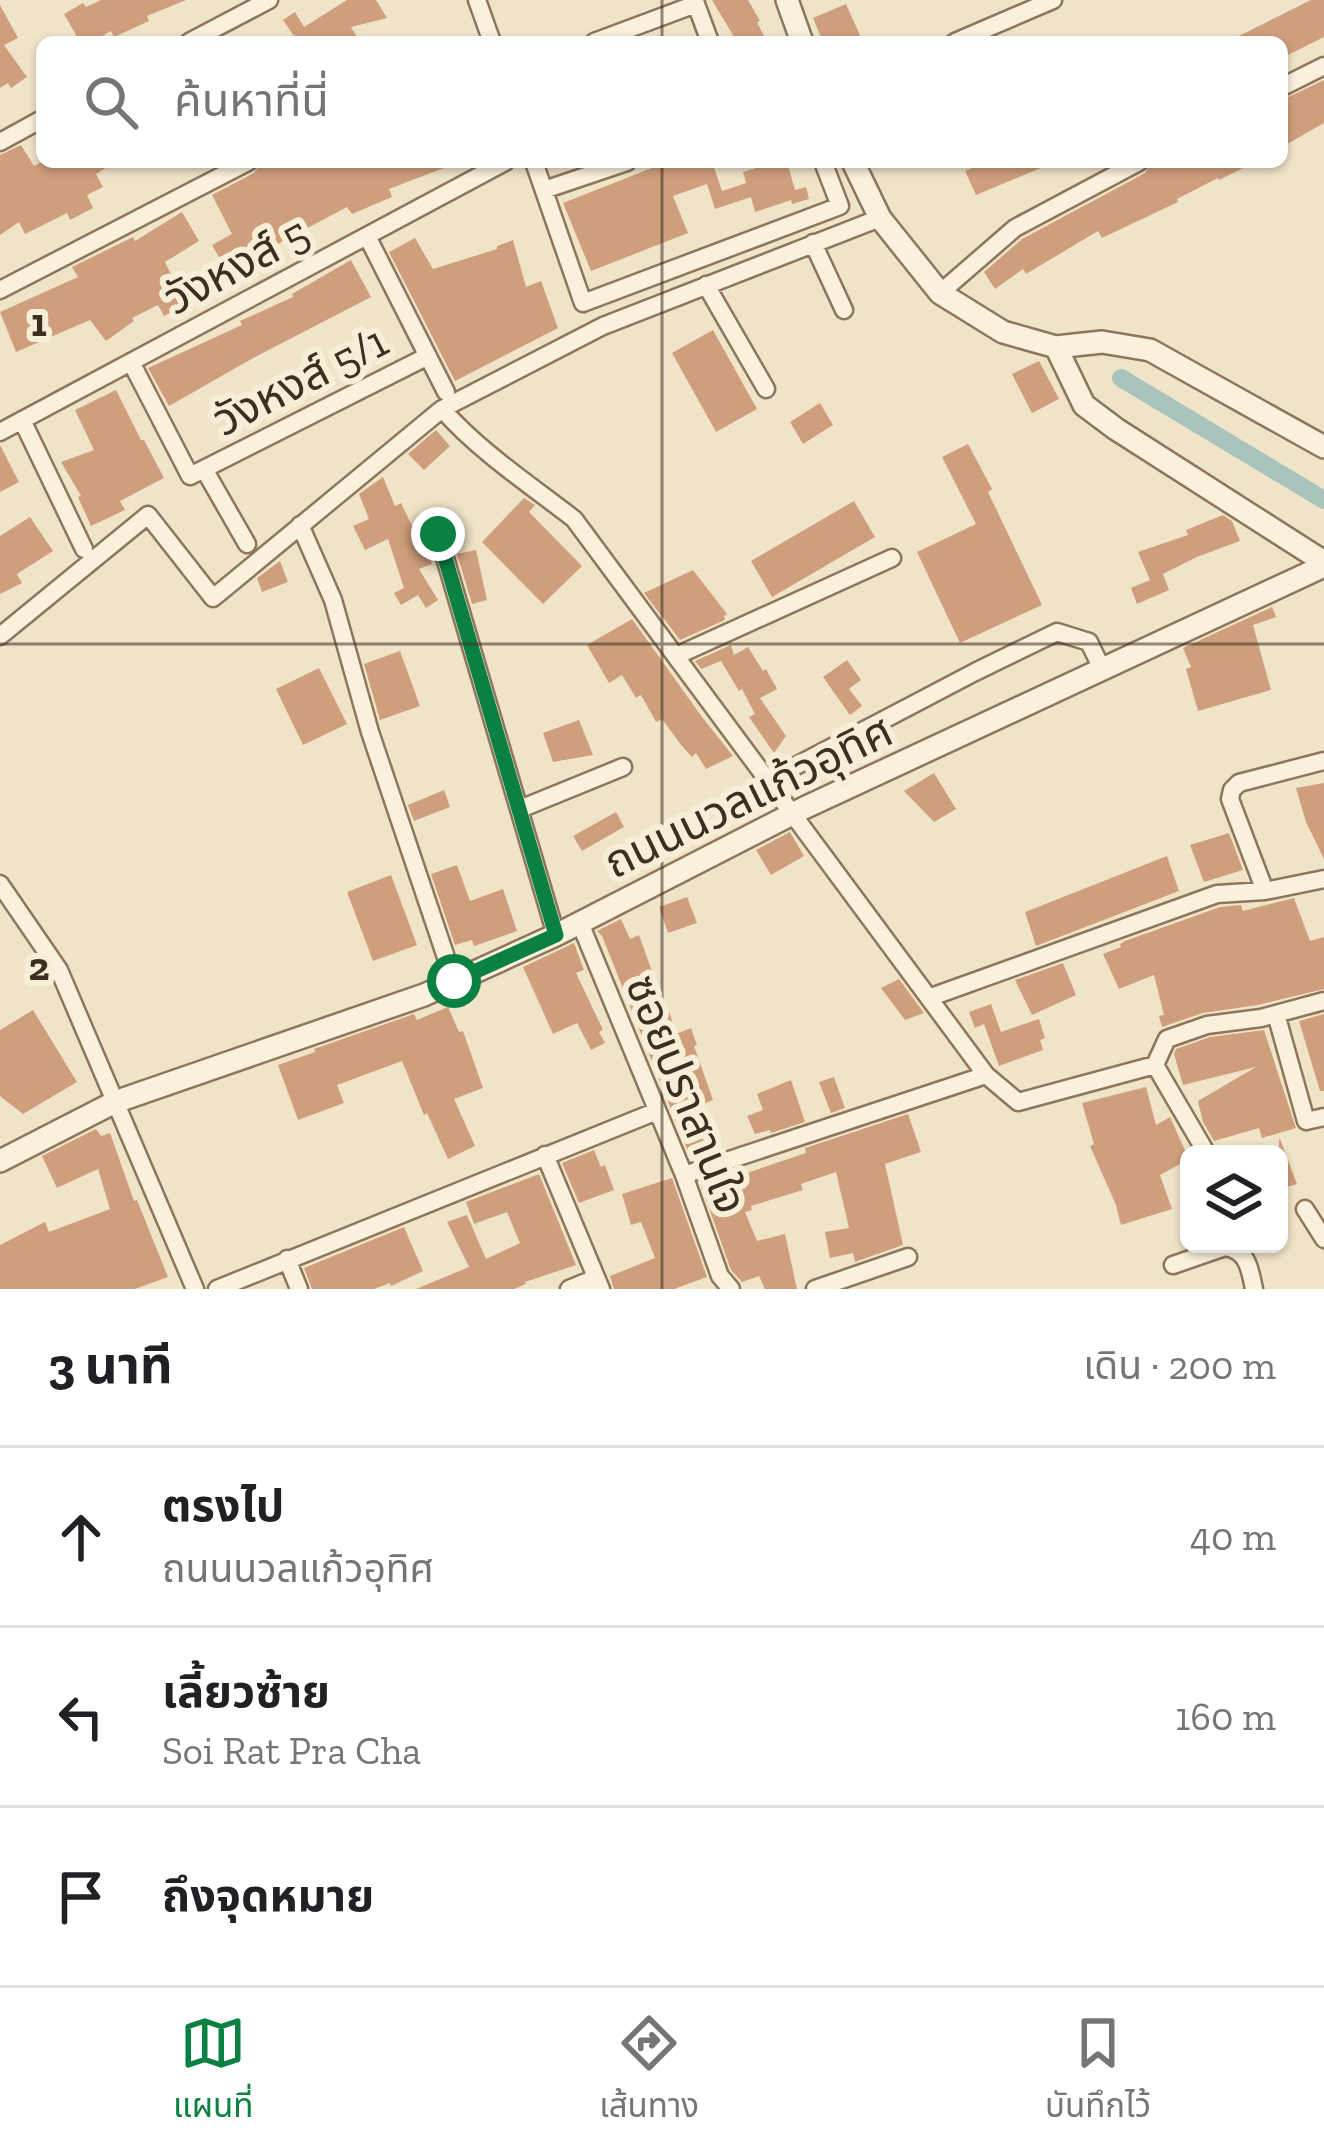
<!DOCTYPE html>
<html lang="th">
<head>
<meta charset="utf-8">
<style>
	:root { --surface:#fff; --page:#f6f6f6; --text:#202124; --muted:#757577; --line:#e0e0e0; --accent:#0b8043 }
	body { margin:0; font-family:"Zilla Slab","Noto Sans Thai",serif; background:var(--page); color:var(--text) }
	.controls { position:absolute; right:36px; bottom:36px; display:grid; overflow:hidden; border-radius:18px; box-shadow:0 3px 9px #0004 }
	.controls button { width:108px; height:108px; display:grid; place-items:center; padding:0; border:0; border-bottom:3px solid var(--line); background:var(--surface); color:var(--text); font:60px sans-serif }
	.stop { position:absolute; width:36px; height:36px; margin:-27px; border:9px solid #0b8043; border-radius:50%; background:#fff }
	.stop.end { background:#0b8043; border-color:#fff; box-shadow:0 3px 12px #0008 }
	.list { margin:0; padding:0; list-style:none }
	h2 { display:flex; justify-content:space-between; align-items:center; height:156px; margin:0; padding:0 48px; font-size:51px }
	h2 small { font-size:39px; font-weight:400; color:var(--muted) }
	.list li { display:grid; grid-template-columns:78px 1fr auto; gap:36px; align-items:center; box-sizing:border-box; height:180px; padding:0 48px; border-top:3px solid var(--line) }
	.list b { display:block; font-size:45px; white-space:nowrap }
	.list p { margin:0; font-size:39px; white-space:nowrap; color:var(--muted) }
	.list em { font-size:39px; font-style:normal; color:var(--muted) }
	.icon { flex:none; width:66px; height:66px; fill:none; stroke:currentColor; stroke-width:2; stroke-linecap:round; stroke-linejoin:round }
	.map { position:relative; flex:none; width:1324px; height:1289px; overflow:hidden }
	.search { position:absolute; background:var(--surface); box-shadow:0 3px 9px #0004; left:36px; right:36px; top:36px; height:132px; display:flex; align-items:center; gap:30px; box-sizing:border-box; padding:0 42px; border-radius:18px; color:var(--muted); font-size:45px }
	.sheet { height:696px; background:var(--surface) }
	nav { display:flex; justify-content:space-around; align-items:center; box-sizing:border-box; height:168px; border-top:3px solid var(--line); background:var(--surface); font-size:33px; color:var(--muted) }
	nav a { display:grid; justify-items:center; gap:6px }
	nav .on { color:var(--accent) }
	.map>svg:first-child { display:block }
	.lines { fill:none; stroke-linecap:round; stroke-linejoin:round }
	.canal { stroke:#a9c4bc; stroke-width:18 }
	.building { fill:#cf9f7d }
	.minor-casing { stroke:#8d765c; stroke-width:21 }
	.tertiary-casing { stroke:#8d765c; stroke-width:26 }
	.minor { stroke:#faf1dc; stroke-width:16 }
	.tertiary { stroke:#faf1dc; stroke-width:21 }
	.route { stroke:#0b8043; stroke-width:15 }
	.grid { fill:none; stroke:#3d2e20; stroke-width:3; stroke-opacity:0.55 }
	.labels { text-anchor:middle; stroke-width:12; stroke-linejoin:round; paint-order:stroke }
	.street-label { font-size:45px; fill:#3d2e20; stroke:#f7eed8 }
	.grid-label { font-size:39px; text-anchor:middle; font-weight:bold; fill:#3d2e20; stroke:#f7eed8; stroke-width:12; stroke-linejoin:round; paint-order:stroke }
</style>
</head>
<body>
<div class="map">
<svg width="1324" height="1289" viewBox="0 0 1324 1289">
	<rect width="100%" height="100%" fill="#f0e4c8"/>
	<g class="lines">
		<!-- canal -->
		<path class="canal" d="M 1121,378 L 1324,500"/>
	</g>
	<!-- building -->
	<path class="building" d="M 101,0 L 186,0 L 147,16 L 149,21 L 114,37 L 111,31 L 92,42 L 80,42 L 64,14 L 83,3 L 86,7 Z
		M 347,0 L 376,0 L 387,18 L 351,27 L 360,42 L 298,42 L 283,20 L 295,12 L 304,27 Z
		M 712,0 L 748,0 L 760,21 L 757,22 L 767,42 L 737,42 Z
		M 1311,0 L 1324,0 L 1324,37 L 1282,58 L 1282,42 L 1227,42 Z
		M 846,4 L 863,42 L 823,42 L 813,18 Z
		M 0,5 L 18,38 L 4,45 L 27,77 L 11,88 L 8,83 L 0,88 Z
		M 1324,80 L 1324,123 L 1282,147 L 1282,100 Z
		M 21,145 L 34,166 L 42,162 L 115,162 L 96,174 L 103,187 L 87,195 L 93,208 L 70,220 L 67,213 L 25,234 L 19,222 L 0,235 L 0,155 Z
		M 261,162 L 457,162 L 457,163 L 389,189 L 392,197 L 352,214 L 347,207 L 227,271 L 212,245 L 232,234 L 212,195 L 254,173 Z
		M 667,162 L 712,162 L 722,191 L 746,183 L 743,172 L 776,162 L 787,162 L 795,190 L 806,187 L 809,199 L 792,204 L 791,200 L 755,212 L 751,197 L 715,209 L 707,184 L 673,196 L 688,233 L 591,271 L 563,203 Z
		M 987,162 L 1055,162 L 976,195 L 965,171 Z
		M 1152,162 L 1255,162 L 1219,180 L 1218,178 L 1177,199 L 1178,202 L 1102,238 L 1098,231 L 1026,274 L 1023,269 L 995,289 L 984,272 L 1022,239 L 1145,173 Z
		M 182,212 L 199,241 L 165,262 L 186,305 L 164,316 L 158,305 L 132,318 L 134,321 L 106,341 L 90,320 L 16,352 L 0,312 L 78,277 L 72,267 L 133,237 L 135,241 Z
		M 415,238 L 433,269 L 497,249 L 497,246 L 513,240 L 526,287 L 541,281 L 558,328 L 455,381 L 389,252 Z
		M 351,260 L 371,297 L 255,357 L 169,406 L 148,368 L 242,325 L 240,321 L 293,297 L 292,294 Z
		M 713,330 L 757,409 L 716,432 L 672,353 Z
		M 1039,361 L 1059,399 L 1032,413 L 1012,374 Z
		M 116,390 L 141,440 L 144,440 L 164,478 L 120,501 L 125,510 L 91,526 L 78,497 L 81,496 L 61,462 L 94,450 L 75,410 Z
		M 820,403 L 833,425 L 803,444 L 790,422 Z
		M 436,430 L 450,446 L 424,470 L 408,454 Z
		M 968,444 L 992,489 L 988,492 L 1042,605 L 960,643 L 917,552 L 976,524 L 942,457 Z
		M 0,445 L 19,482 L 0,492 Z
		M 383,477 L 395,506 L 401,503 L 420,542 L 423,542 L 432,564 L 419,569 L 438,600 L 426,608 L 418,595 L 401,605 L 394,593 L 404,588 L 388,539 L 365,550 L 353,526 L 369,519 L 359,494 Z
		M 524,498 L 535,505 L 529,512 L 582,566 L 543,604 L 482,542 Z
		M 854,501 L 875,537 L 772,597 L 751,561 Z
		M 1223,515 L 1232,521 L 1240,541 L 1197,557 L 1163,574 L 1169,590 L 1137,604 L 1131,588 L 1150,580 L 1138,552 L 1188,535 L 1186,530 Z
		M 30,517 L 53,551 L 17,574 L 22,583 L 0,594 L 0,536 Z
		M 476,550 L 487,600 L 472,604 L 457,554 Z
		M 280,561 L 288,582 L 262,592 L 257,578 Z
		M 693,570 L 727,614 L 724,616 L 725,620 L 680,640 L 644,593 Z
		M 1272,607 L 1276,617 L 1253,625 L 1271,690 L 1198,711 L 1186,669 L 1191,667 L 1183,648 Z
		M 632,619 L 702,717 L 733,756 L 706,769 L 696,753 L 692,757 L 681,745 L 662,719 L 656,722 L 641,695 L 636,698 L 622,675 L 609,683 L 587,645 Z
		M 731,645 L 734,655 L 748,647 L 763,671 L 766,669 L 777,689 L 760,698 L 786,736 L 774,753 L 749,717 L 755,714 L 742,689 L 739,691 L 721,661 L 701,669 L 695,661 Z
		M 400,651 L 420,706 L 380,720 L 364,664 Z
		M 847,660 L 861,680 L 849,689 L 862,706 L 850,715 L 823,677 Z
		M 319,668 L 347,724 L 303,745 L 276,689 Z
		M 579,720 L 593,755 L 553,762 L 543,733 Z
		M 934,773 L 956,809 L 934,822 L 904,791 Z
		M 1324,783 L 1324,859 L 1306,822 L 1296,788 Z
		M 444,790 L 450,807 L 414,821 L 408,805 Z
		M 616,812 L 624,827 L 582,851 L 573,836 Z
		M 790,832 L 804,856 L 771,875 L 756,850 Z
		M 1229,833 L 1243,870 L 1204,882 L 1190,845 Z
		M 1167,856 L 1179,891 L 1036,946 L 1025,912 Z
		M 457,865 L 470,901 L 503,889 L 517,931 L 474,946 L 472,940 L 455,945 L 431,874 Z
		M 391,875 L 417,945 L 373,961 L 347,892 Z
		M 687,897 L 697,923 L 668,933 L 659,907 Z
		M 1294,898 L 1310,941 L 1324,937 L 1324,989 L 1258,1005 L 1203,1013 L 1162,1027 L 1159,1016 L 1164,1015 L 1154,975 L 1119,989 L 1103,954 L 1121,947 L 1120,944 L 1125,941 L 1220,907 L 1241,905 L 1243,911 Z
		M 621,919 L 630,939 L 639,935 L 664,1005 L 667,1004 L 676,1034 L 691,1028 L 697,1045 L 694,1046 L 713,1100 L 693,1108 L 708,1154 L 691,1159 L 602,936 L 597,931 Z
		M 574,943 L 584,970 L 576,973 L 603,1030 L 599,1032 L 605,1043 L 591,1050 L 577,1023 L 553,1034 L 523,967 Z
		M 1063,963 L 1076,995 L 1032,1015 L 1015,980 Z
		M 899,979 L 924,1013 L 905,1020 L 881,988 Z
		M 991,1004 L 1001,1032 L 1039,1019 L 1045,1038 L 1040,1040 L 1043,1050 L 999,1066 L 984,1024 L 975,1028 L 969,1012 Z
		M 448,1007 L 459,1032 L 463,1031 L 483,1088 L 454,1099 L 475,1146 L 448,1159 L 427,1113 L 424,1115 L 402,1061 L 337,1085 L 344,1103 L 298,1120 L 278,1065 L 315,1052 L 314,1049 L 414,1014 L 417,1020 Z
		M 33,1010 L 77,1082 L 23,1114 L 0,1096 L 0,1030 Z
		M 1324,1014 L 1324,1091 L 1320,1091 L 1299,1021 Z
		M 1264,1030 L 1296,1128 L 1262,1138 L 1259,1128 L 1214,1141 L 1203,1122 L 1198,1101 L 1256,1067 L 1183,1085 L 1174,1054 L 1176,1049 L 1210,1037 Z
		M 834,1077 L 845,1108 L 831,1113 L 819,1082 Z
		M 791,1080 L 805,1122 L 771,1133 L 770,1130 L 755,1134 L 747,1116 L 763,1110 L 757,1094 Z
		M 1146,1087 L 1156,1125 L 1170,1117 L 1189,1159 L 1160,1175 L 1172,1209 L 1121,1225 L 1116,1205 L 1090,1146 L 1094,1144 L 1082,1103 Z
		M 908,1114 L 921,1152 L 885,1164 L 903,1245 L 855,1262 L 853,1253 L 830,1258 L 825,1232 L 849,1228 L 836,1172 L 801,1184 L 803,1190 L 751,1206 L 752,1210 L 745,1212 L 757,1241 L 785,1234 L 797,1289 L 765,1289 L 759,1276 L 742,1282 L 731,1270 L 702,1188 L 806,1153 L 805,1148 Z
		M 96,1129 L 101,1136 L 110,1133 L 134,1201 L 137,1200 L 168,1277 L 135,1289 L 0,1289 L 0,1245 L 45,1222 L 49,1232 L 110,1209 L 98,1169 L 57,1188 L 42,1156 Z
		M 1280,1139 L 1297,1184 L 1279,1189 L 1279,1140 Z
		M 594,1150 L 601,1167 L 605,1165 L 614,1190 L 579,1203 L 562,1163 Z
		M 539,1174 L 576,1265 L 525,1282 L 526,1284 L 514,1289 L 416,1289 L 469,1267 L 447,1222 L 467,1215 L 486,1259 L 520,1243 L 507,1212 L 474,1224 L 466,1202 Z
		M 672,1178 L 707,1277 L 674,1289 L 614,1289 L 610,1276 L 655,1258 L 641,1222 L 631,1225 L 622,1194 Z
		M 404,1227 L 423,1271 L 391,1286 L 390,1283 L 374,1289 L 312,1289 L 304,1268 Z"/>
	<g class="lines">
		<defs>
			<path id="minor" d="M 477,0 L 492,42
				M 189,42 L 269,0
				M 594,42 L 696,4 L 710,42
				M 955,42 L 1053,0
				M 1282,87 L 1324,66
				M 0,142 L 42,119
				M 534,162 L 583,303 L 840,206 L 823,162
				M 544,190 L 627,162
				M 367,236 L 446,392
				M 813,243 L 844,310
				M 706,285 L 766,389
				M 0,290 L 248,162
				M 940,293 L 1015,228 L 1139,162
				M 131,362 L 190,476 L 428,356
				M 442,409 C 480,452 529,484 574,519 L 986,1075 L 1018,1102 L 1155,1065
				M 22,420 L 84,549
				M 0,432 L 505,162
				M 204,469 L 247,544
				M 300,525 L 333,600 L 370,732 L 454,981
				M 438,534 L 556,935
				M 0,636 L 148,515 L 213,598 L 442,409 L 603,326 L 880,218
				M 676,656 L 892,558
				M 769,780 L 975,672 L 1057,632 L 1089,642 L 1102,669
				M 520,809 L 623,767
				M 0,884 L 59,970 L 195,1289
				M 1265,891 L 1230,799 L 1232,790 L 1239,783 L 1324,761
				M 580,923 L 684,1175 L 720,1276 L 731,1289
				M 931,997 L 1217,894 L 1265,891 L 1324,879
				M 1276,1014 L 1306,1121 L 1324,1117
				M 1207,1154 L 1155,1065 L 1167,1039 L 1207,1025 L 1261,1018 L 1324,1001
				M 545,1155 L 601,1289
				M 684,1175 L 986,1075
				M 1305,1209 L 1324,1239
				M 287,1259 L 299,1289
				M 1173,1265 L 1225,1247 C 1248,1250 1250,1270 1254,1289
				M 217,1289 L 657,1111
				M 569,1289 L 596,1278
				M 815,1289 L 908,1257"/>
			<path id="tertiary" d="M 787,0 L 802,42
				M 853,162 L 880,218 L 940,293 L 1003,332 L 1056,347 L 1102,342 L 1150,350 L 1324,447
				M 1056,347 L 1084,405 L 1116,429 L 1324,562
				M 0,1161 L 115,1102 L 424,995 L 556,935 L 804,808 L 1324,566"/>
		</defs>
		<!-- minor casing -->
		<use href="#minor" class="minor-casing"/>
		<!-- tertiary casing -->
		<use href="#tertiary" class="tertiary-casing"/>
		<!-- minor -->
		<use href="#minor" class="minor"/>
		<!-- tertiary -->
		<use href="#tertiary" class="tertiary"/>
	</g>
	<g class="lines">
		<!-- route -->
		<path class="route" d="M 438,534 L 556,935 L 454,981"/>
	</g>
	<!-- grid -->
	<path class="grid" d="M 662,0 L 662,42M 662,162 L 662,1289M 0,644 L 1324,644"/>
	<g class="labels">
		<!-- street labels -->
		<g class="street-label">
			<text transform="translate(236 265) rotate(-28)" y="16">วังหงส์ 5</text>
			<text transform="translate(300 380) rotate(-27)" y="16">วังหงส์ 5/1</text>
			<text transform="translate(748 796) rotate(-26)" y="16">ถนนนวลแก้วอุทิศ</text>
			<text transform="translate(687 1094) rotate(68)" y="16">ซอยปราสานใจ</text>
		</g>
	</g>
	<g class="grid-label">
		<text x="39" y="336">1</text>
		<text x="39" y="980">2</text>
	</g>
</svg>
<div class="controls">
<button><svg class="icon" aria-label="layers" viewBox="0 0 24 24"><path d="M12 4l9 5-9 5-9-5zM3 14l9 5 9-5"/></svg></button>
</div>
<div class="stop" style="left:454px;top:981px"></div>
<div class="stop end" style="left:438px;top:534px"></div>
<div class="search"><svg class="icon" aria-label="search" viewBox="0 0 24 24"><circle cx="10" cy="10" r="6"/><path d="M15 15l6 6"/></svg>ค้นหาที่นี่</div>
</div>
<section class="sheet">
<h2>3 นาที<small>เดิน · 200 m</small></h2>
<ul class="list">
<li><svg class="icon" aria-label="ahead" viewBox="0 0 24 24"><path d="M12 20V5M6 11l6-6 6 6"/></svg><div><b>ตรงไป</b><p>ถนนนวลแก้วอุทิศ</p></div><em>40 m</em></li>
<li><svg class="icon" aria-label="left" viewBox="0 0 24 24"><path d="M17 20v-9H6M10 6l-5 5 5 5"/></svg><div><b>เลี้ยวซ้าย</b><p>Soi Rat Pra Cha</p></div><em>160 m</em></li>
<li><svg class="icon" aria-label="arrive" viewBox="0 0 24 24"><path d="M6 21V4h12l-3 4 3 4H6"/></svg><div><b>ถึงจุดหมาย</b></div></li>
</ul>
</section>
<nav>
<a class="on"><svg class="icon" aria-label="map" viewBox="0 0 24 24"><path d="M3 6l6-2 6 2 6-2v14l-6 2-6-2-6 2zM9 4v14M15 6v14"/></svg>แผนที่</a>
<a><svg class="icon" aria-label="directions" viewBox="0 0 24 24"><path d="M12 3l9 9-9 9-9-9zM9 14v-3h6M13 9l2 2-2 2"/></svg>เส้นทาง</a>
<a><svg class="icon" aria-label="saved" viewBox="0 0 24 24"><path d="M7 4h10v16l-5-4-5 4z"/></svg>บันทึกไว้</a>
</nav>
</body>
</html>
